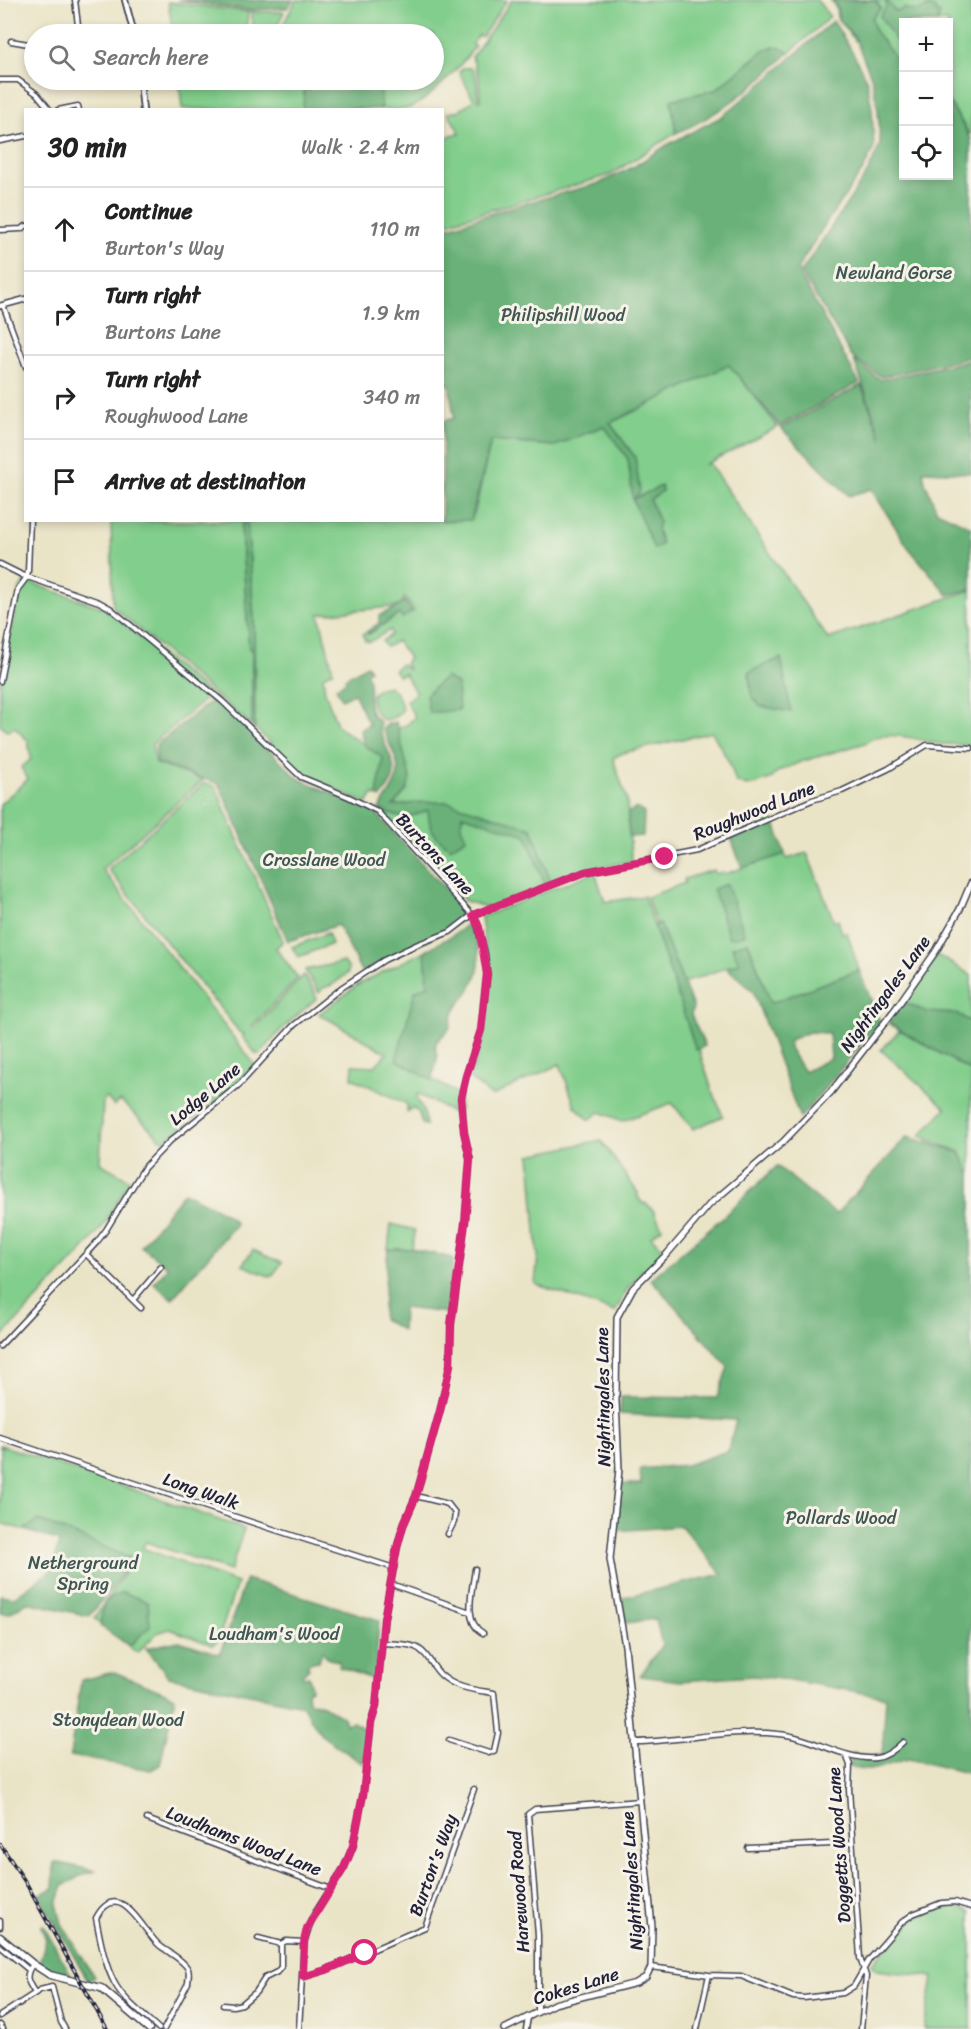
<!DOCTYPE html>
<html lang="en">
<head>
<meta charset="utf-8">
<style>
	:root { --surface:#fff; --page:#f6f6f6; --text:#222; --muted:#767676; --line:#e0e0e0 }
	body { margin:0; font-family:Sriracha,sans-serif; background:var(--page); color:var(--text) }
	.controls { position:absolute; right:18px; top:18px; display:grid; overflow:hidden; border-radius:0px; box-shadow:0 3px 9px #0003 }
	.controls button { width:54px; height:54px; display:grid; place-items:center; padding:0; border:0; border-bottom:2px solid var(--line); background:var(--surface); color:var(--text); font:30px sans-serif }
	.stop { position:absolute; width:18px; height:18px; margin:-14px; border:4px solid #db2777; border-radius:50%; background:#fff }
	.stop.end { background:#db2777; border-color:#fff; box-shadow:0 2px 6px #0008 }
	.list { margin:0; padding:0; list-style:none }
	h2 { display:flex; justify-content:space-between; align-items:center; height:78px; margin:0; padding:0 24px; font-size:26px }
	h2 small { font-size:20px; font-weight:400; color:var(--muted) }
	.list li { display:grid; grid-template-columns:39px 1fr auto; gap:18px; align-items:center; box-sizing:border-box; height:84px; padding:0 24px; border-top:2px solid var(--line) }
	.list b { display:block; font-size:22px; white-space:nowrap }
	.list p { margin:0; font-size:20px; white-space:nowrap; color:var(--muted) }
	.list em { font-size:20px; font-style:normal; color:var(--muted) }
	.icon { flex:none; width:33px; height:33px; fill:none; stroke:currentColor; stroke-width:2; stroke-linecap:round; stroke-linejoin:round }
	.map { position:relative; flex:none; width:971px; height:2029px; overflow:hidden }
	.search { position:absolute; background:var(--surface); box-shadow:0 3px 9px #0003; left:24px; top:24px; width:420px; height:66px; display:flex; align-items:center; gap:15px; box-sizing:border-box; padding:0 21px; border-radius:33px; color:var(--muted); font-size:22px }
	.panel { position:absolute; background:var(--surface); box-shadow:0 3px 9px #0003; left:24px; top:108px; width:420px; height:414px; border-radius:0px }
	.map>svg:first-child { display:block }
	.green { fill:#82ce8c; stroke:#527864; stroke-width:1.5; fill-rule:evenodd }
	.forest { fill:#69b178; stroke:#466a5a; stroke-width:1.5; fill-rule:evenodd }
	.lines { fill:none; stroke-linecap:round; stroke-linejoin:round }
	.minor-casing { stroke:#403f50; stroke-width:7 }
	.tertiary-casing { stroke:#403f50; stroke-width:8 }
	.secondary-casing { stroke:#403f50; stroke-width:8 }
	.primary-casing { stroke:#403f50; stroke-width:9 }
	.minor { stroke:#fff; stroke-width:4 }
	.tertiary { stroke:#fff; stroke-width:4.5 }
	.secondary { stroke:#fff; stroke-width:5 }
	.primary { stroke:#fff; stroke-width:6 }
	.rail-casing { stroke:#22223b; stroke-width:4 }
	.rail { stroke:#f7f3e8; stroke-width:1.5; stroke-dasharray:4.5; stroke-linecap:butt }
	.route { stroke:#db2777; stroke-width:8 }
	.labels { text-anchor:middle; stroke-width:6; stroke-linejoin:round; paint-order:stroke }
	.park-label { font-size:18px; fill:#3f5653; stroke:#f7f3e8 }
	.street-label { font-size:18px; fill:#22223b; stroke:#f7f3e8 }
</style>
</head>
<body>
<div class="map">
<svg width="971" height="2029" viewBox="0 0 971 2029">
	<rect width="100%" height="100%" fill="#f7f3e8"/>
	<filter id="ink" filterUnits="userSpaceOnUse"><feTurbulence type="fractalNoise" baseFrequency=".0167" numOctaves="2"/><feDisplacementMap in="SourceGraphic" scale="12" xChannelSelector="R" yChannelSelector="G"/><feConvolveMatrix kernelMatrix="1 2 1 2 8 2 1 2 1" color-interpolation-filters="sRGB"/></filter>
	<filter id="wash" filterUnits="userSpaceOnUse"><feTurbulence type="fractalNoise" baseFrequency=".008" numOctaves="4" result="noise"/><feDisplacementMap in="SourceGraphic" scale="24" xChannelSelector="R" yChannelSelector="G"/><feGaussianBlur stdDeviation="1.35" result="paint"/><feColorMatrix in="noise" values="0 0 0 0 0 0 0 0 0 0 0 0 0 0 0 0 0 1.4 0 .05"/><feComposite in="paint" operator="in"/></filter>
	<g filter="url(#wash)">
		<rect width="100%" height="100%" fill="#eae4c7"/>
		<!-- green -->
		<path class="green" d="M 296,0 L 507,0 L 482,37 L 479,35 L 472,44 L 475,46 C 464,62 425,106 405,109 C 398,111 389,109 382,109 L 380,85 L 369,80 L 434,80 L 434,34 L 278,34 Z
			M 512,0 L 817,0 L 830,17 L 790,52 L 774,46 L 765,50 L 715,90 L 671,100 L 676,133 L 610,175 L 443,224 L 443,141 L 451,135 L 460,133 L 448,113 L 458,111 L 474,100 L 459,72 L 464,68 L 472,68 L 476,77 L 478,100 L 480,100 L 479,77 L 472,57 Z
			M 831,0 L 971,0 L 971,133 L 969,134 L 949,101 L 948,22 L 904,22 L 903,77 L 854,40 L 837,18 L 836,8 Z
			M 168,2 L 248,12 L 246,34 L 173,34 Z
			M 250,12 L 284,12 L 273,34 L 261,34 L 253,29 L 252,14 Z
			M 179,80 L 305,80 L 303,109 L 182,109 Z
			M 551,196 L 730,365 L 778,427 L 704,465 L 709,463 L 828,639 L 971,590 L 971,745 C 959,744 945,745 933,743 C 915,738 881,729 865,743 L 800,762 L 777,772 L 772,778 L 756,784 L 747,786 L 736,782 L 730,764 L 712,732 L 623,753 L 613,758 L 627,800 L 629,835 L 632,861 L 586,870 L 489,908 L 465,901 L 379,809 L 408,804 L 393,806 L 407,790 L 398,729 L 408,724 L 415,717 L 406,701 L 416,693 L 404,673 L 399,676 L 394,670 L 401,664 L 409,670 L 405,663 L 409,658 L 397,641 L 386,647 L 382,641 L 392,634 L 390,630 L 369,642 L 367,640 L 365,641 L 363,634 L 368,631 L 369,634 L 399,614 L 409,614 L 414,611 L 405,597 L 400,606 L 319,614 L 333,671 L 323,676 L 325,692 L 338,727 L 383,757 L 377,796 L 373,794 L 367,804 L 302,775 L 255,728 L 254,620 L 247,521 L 471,520 L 475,511 L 491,441 L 554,446 L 604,425 L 628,459 L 634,499 L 635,457 L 610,423 L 724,367 ZM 661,486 L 662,491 L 650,499 L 657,530 L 662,544 L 633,500 Z
			M 111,521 L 243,521 L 243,525 L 241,526 L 249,648 L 252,651 L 252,726 L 113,607 Z
			M 25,581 L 104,608 L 215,698 L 211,701 L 207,698 L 152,744 L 156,764 L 203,780 L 102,869 L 255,1065 L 226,1093 L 165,1140 L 161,1139 L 121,1101 L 114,1106 L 107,1098 L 103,1101 L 100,1163 L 130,1180 L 103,1226 L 83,1250 L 0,1339 L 0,804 L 28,779 L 21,768 L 31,759 L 28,741 L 15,727 L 7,731 L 0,724 L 0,684 L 20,589 Z
			M 389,686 C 398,692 401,700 402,710 C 397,718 391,719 383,720 C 374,713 370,705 372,694 L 380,688 Z
			M 204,783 L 216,787 L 227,815 L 283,941 L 276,948 L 298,978 L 252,1026 L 254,1028 L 304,975 L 315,993 L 316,999 L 282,1029 L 260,1054 L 256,1054 L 242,1036 L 244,1034 L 240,1033 L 217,1004 L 218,1002 L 214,1001 L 108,869 Z
			M 807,853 L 834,921 L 838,920 L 842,933 L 847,932 L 859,970 L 771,1003 L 748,942 L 739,963 L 683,983 L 660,924 L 656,924 L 647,897 L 685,883 L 684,879 L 714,870 L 716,874 L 722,872 L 724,874 L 785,854 L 787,859 Z
			M 595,872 L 605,902 L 644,896 L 682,1007 L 685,1007 L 712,1090 L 723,1116 L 693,1129 L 672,1103 L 622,1121 L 600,1112 L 589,1120 L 575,1106 L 560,1064 L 492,1096 L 469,1078 L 483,1040 L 489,975 L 481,917 Z
			M 328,933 L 332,944 L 298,957 L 292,947 Z
			M 425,951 L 428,985 L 397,1060 L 460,1095 L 459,1116 L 418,1094 L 417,1099 L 424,1112 L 426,1126 L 422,1124 L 419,1113 L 415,1109 L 411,1108 L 407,1112 L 407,1104 L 352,1078 L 353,1065 L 375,1066 L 387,1053 L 319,1014 L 359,984 Z
			M 937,955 L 971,975 L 971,1022 L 957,1014 L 926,1012 L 904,1002 Z
			M 343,962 L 348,967 L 348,973 L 332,985 L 323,988 L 319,993 L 305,970 Z
			M 900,1030 L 971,1071 L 971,1177 L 960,1152 L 920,1136 L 946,1108 L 881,1050 Z
			M 601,1140 L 638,1193 L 638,1197 L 643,1204 L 645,1203 L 653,1210 L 662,1228 L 651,1236 L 665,1251 L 652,1265 L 645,1268 L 628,1288 L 615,1312 L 535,1284 L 538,1256 L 530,1155 Z
			M 391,1224 L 415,1230 L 412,1249 L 388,1249 Z
			M 253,1250 L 282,1263 L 271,1277 L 242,1265 Z
			M 0,1445 L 132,1489 L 244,1529 L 230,1571 L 146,1542 L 142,1548 L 237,1583 L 218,1641 L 212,1645 L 170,1629 L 157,1633 L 137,1653 L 94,1618 L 134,1559 L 39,1521 L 24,1530 L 0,1523 Z
			M 956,1905 L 971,1913 L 971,2029 L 924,2029 L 933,1977 L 877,1970 L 871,1965 L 913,1917 Z"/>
		<!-- forest -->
		<path class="forest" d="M 178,0 L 293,0 L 287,8 L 248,10 Z
			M 832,0 L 875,0 L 881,8 L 872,18 L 875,31 L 903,68 L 904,176 L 948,176 L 949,102 L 971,139 L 971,357 L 882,377 L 852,357 L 801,272 L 868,172 L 880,145 L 878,110 L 872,79 L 855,38 L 838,18 L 837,8 Z
			M 886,0 L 896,12 L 905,8 C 912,12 922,12 928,6 L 935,8 L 936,13 L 940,13 L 938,22 L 904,22 L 903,51 L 880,16 L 886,7 Z
			M 833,21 L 852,51 L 867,81 L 872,109 L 874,148 L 863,170 L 830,217 L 797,269 L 859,383 L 780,426 L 729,365 L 610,423 L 635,457 L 640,491 L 634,499 L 661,486 L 662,491 L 650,500 L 659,522 L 657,530 L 662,544 L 654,549 L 633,500 L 628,459 L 604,426 L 555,446 L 491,441 L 471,520 L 444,521 L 441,521 L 442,520 L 443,421 L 454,418 L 449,383 L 443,383 L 443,371 L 447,367 L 442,328 L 443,229 L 505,209 L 600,183 L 635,166 L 667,145 L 721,117 L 765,81 Z
			M 775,46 L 790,52 C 756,84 721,115 676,133 L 671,100 L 715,90 L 765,50 Z
			M 305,80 L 369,80 L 380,85 L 381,109 L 303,109 Z
			M 854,360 L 881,380 L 971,360 L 971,473 L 923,471 L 925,482 L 937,511 L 971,527 L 971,589 L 948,595 L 908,547 L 871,489 L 849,496 L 781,428 L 861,385 L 882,439 Z
			M 243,521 L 247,521 L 254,620 L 255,728 L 252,726 L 252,651 L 249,648 L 241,526 L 243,525 Z
			M 405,601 L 412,612 L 402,618 L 399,614 L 368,634 L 368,631 L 379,623 L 379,616 C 388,610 398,609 405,601 Z
			M 781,658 L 791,712 L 760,706 L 751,694 L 749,672 Z
			M 367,665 L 370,670 L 366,673 C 376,693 359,707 380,722 C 378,741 398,759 393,778 C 391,785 385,792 380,798 L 377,796 L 383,758 L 364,745 L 360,729 L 369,725 L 354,693 L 342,699 L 336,688 L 346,681 L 345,678 Z
			M 445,677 L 457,684 L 459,710 L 429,713 L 426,695 Z
			M 215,698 L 299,779 L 375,812 L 462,907 L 462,919 C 433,943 394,953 362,973 L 338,925 L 288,941 L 219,784 L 157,763 L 156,745 Z
			M 396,722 L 410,778 L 407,790 L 393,806 L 423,802 L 448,802 L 532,828 L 551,883 L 545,885 L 526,835 L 462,815 L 461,826 L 466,838 L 450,848 C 434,836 429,830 428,810 C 409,819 397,819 379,809 C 406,769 401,772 383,729 L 388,724 Z
			M 637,808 L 644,813 L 643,836 L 629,837 L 628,813 Z
			M 774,820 L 785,854 L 742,868 L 731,838 Z
			M 727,884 L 745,935 L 729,938 L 713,889 Z
			M 471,921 C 475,935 482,955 478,971 C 474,987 463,998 454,1011 C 451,1016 452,1024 449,1029 C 442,1039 430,1040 438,1055 L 432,1080 L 396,1060 L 415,991 L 428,985 L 425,951 L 455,934 Z
			M 660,924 L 693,1007 L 691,1015 L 705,1046 L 696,1050 L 654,925 Z
			M 748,942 L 771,1003 L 859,970 L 880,1022 L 800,1118 L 753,991 L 726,967 L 739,963 L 732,947 ZM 809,1032 L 829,1033 L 831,1058 L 804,1072 L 789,1048 L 790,1040 Z
			M 904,1002 L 926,1012 L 957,1014 L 971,1022 L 971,1071 L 888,1023 Z
			M 907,1137 L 960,1152 L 971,1177 L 971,1774 L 909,1759 C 890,1762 869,1777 851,1766 L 850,1758 L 853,1753 L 870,1756 L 882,1755 L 886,1697 L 790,1680 L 753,1676 L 681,1681 L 640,1676 L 662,1645 L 656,1619 L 626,1623 L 620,1598 L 722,1574 L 681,1526 L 616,1531 L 618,1484 L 641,1484 L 640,1469 L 686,1465 L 728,1451 L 736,1420 L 620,1414 L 621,1397 L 717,1398 L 728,1367 L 651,1279 L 723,1217 L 777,1166 L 836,1214 Z
			M 184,1192 C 199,1201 227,1210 236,1224 L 172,1299 L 154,1283 L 168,1267 L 141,1246 Z
			M 388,1249 L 412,1249 L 453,1258 L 448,1313 L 403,1308 L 402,1330 L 382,1319 Z
			M 38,1520 L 134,1559 L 89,1616 L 27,1602 L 10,1613 L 0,1613 L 0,1595 L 14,1597 L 52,1570 L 59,1541 L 24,1530 Z
			M 246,1579 L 379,1620 L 375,1680 L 339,1667 L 339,1661 L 329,1659 L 322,1651 L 319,1661 L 312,1662 L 307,1665 L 309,1668 L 302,1675 L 303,1677 L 309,1676 L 311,1689 L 307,1691 L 308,1702 L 319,1703 L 343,1717 L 345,1724 L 353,1722 L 368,1731 L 363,1764 L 321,1735 L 302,1705 L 169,1677 L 146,1648 L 179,1641 L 220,1654 Z
			M 122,1592 L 148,1602 L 150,1626 L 130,1646 L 100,1626 L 104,1602 Z
			M 114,1672 L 175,1697 L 160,1765 L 151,1770 L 70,1756 L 81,1680 Z
			M 54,1862 L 96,1871 L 80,1876 L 63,1886 L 57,1904 L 62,1924 L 94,1977 L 89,1982 L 38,1895 L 53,1889 Z
			M 43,1925 L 71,1975 L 71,1978 L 55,1973 L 39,1964 L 46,1940 L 41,1927 Z"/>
	</g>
	<g filter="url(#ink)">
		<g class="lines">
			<defs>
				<path id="minor" d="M 75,0 L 79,34
					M 11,41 L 34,45
					M 0,80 L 18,80 L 37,94 L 50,110
					M 58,110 L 78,106 L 79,110
					M 0,141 L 26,136
					M 0,230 L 21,229 L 26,226
					M 3,305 L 26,367
					M 0,564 L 22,575 L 99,602 L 110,608 L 222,701 L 301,777 L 349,797 L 377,811 L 476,919 L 485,954 L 487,974 L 481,1030 L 466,1076 L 461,1098 L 464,1132 L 470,1159 L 465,1223 L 451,1325 L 450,1365 L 440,1411 L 416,1496 L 403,1526 L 397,1548 L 384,1619 L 376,1707 L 371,1723 L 363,1795 L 353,1846 L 344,1868 L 312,1918 L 304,1942 L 299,2029
					M 0,681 L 18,589 L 27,577 L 28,571 L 30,520
					M 473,915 L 585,872 L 697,850 L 812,800 L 842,791 L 888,769 L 927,745 L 971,748
					M 86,1254 L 141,1308
					M 133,1300 L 161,1267
					M 0,1346 L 97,1242 L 106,1230 L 144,1168 L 170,1141 L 240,1084 L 293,1026 L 341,988 L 384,960 L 418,944 L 450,932 L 472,915
					M 0,1438 L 251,1522 L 394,1568
					M 416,1496 L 448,1504 L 455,1513 L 454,1522 L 448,1534
					M 475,1569 C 473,1587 462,1622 483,1633
					M 391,1584 L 470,1612
					M 382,1643 C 392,1644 405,1643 415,1647 C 427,1651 432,1667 441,1675 C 456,1689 476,1690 494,1693 L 498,1733 L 494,1751 L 489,1753 L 449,1740
					M 636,1742 C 683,1741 730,1729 778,1734 C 811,1736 844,1761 876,1758 C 886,1757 896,1749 903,1742
					M 846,1755 L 850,1765 L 849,1789 L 860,1958 L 866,1976 L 861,2029
					M 147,1819 L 331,1889
					M 748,1848 L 852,1843
					M 0,1921 L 0,1927
					M 258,1938 L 281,1944
					M 0,1946 L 29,1970
					M 33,1964 C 24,1976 27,1981 35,1993
					M 651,1967 L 709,1975 L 741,1976 L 793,1997 L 804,1998 L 843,1993 L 854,1986 L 869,1960 L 902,1922 L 913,1914 L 941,1903 L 955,1902 L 971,1907
					M 303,1977 L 326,1970 L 425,1927 L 474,1789
					M 223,2005 L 233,2006 L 242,2004 L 256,1992 L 265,1978 L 277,1972 L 281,1967 L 281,1944 L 286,1941 L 304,1942
					M 538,2012 L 538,1935 L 528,1814 L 535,1809 L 640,1801
					M 0,2016 L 40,1990 L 52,1987 L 61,2022 L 65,2029
					M 0,2025 L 3,2029
					M 159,2029 C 144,2015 123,2000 114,1982 C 104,1963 100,1938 96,1918 C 119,1876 142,1930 159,1945 C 167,1952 183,1959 188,1969 C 190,1973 188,1978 188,1983 L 164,2029
					M 526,2029 L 528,2018
					M 697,2029 L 709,1975"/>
				<path id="tertiary" d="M 125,0 L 134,34
					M 140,80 L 143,110
					M 0,306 L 26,299"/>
				<path id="secondary" d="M 504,2029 L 554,2004 L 636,1983 L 646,1977 L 651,1967 L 652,1927 L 625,1646 L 610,1559 L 619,1469 L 616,1401 L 617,1317 L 633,1288 L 667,1254 L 710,1204 L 783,1142 L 831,1092 L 896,1008 L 936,951 L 960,909 L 971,883"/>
				<path id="primary" d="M 0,1937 L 33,1964 L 50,1975 L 101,1988 L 149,2029"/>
			</defs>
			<!-- minor casing -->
			<use href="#minor" class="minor-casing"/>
			<!-- tertiary casing -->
			<use href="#tertiary" class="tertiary-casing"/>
			<!-- secondary casing -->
			<use href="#secondary" class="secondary-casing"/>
			<!-- primary casing -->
			<use href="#primary" class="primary-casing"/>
			<!-- minor -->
			<use href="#minor" class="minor"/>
			<!-- tertiary -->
			<use href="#tertiary" class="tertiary"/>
			<!-- secondary -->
			<use href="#secondary" class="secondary"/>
			<!-- primary -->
			<use href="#primary" class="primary"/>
			<defs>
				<path id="rail" d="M 0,1844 L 26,1883 L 107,2029"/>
			</defs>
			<!-- rail casing -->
			<use href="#rail" class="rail-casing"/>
			<!-- rail -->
			<use href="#rail" class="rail"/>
		</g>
	</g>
	<g class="lines" filter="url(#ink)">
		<!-- route -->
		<path class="route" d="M 365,1953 L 326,1970 L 303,1977 L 304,1942 L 307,1928 L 344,1868 L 353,1846 L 363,1795 L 371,1723 L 376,1707 L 384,1619 L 397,1548 L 403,1526 L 416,1496 L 440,1411 L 450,1365 L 451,1325 L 465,1223 L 470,1159 L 464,1132 L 461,1098 L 466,1076 L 481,1030 L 487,974 L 479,927 L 473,915 L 585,872 L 665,857"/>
	</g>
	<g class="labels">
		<!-- park labels -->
		<g class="park-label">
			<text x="894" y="279">Newland Gorse</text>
			<text x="563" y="321">Philipshill Wood</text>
			<text x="324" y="866">Crosslane Wood</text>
			<text x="841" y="1524">Pollards Wood</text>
			<text x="83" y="1569">Netherground<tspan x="83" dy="21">Spring</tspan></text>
			<text x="274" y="1640">Loudham's Wood</text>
			<text x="118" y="1726">Stonydean Wood</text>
		</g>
		<!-- street labels -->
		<g class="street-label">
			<text transform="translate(754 811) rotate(-22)" y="6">Roughwood Lane</text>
			<text transform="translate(435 854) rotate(47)" y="6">Burtons Lane</text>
			<text transform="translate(885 994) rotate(-54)" y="6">Nightingales Lane</text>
			<text transform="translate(205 1094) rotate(-40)" y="6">Lodge Lane</text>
			<text transform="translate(603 1397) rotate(-91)" y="6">Nightingales Lane</text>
			<text transform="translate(201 1491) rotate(19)" y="6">Long Walk</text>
			<text transform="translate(244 1841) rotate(21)" y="6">Loudhams Wood Lane</text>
			<text transform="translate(839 1845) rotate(-94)" y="6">Doggetts Wood Lane</text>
			<text transform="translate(433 1865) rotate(-70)" y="6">Burton's Way</text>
			<text transform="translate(632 1881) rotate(-94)" y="6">Nightingales Lane</text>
			<text transform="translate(519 1892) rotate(-94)" y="6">Harewood Road</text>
			<text transform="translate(576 1986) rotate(-17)" y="6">Cokes Lane</text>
		</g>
	</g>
</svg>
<div class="controls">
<button>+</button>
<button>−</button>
<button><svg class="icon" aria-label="locate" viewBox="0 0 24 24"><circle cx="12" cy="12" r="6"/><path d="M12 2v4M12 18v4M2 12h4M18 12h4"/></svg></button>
</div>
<div class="stop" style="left:365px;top:1953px"></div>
<div class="stop end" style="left:665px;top:857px"></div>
<div class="search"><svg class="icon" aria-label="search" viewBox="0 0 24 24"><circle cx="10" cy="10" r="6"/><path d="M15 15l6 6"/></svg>Search here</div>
<section class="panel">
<h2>30 min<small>Walk · 2.4 km</small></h2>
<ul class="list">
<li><svg class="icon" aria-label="ahead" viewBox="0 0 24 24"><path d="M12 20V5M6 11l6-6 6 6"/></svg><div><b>Continue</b><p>Burton's Way</p></div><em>110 m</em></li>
<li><svg class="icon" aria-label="right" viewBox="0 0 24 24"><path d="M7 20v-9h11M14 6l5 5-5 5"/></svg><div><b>Turn right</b><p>Burtons Lane</p></div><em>1.9 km</em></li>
<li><svg class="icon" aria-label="right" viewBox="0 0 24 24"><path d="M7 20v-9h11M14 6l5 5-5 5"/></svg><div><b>Turn right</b><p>Roughwood Lane</p></div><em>340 m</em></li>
<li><svg class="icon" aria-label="arrive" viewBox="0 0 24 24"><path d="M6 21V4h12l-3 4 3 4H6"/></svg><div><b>Arrive at destination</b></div></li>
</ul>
</section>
</div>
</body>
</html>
